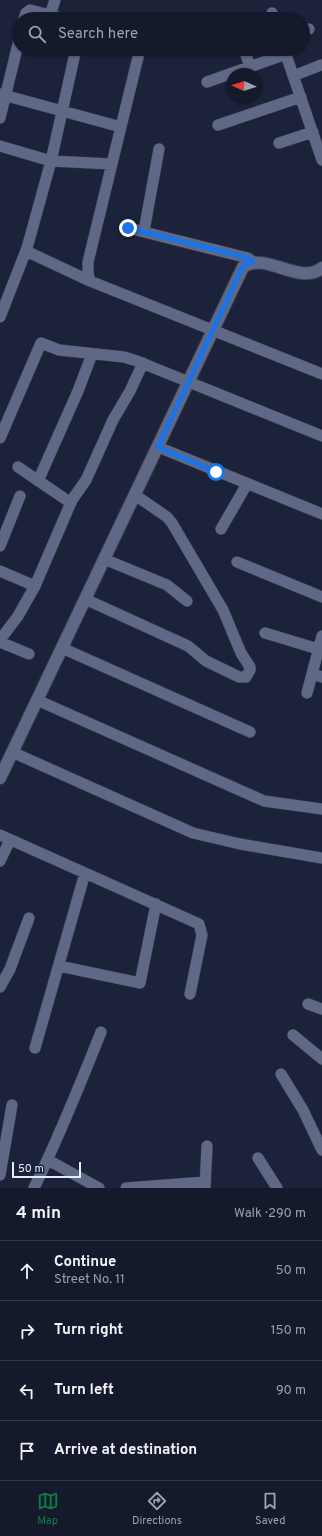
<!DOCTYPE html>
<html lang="en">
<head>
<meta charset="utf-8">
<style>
	:root { --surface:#141a2c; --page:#1d2334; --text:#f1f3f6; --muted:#9da1a9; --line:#333848; --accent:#0b8043 }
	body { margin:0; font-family:Overpass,sans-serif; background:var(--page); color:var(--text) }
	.compass { position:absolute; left:226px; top:68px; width:36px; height:36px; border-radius:50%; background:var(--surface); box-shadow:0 1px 3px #0004; rotate:273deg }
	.scale { position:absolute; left:12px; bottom:10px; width:69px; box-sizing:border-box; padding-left:4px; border:2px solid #e5ebfb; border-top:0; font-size:11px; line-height:14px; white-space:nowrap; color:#e5ebfb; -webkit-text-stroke:3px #1b223a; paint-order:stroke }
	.stop { position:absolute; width:12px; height:12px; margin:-9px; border:3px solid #1a73e8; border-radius:50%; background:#fff }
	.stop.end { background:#1a73e8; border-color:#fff; box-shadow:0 1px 4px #0008 }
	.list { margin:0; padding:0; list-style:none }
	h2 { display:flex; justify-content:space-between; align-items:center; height:52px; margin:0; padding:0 16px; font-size:17px }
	h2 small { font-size:13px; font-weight:400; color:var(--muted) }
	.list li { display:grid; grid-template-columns:26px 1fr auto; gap:12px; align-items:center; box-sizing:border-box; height:60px; padding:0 16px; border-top:1px solid var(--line) }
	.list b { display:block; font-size:15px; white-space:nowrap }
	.list p { margin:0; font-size:13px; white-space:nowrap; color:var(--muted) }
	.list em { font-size:13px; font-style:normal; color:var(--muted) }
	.icon { flex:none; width:22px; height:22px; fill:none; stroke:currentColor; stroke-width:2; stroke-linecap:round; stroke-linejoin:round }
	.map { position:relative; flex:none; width:322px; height:1188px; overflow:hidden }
	.search { position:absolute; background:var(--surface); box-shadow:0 1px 3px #0004; left:12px; right:12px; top:12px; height:44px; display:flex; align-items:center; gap:10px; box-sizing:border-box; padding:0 14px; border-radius:22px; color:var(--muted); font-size:15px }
	.sheet { height:292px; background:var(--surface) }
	nav { display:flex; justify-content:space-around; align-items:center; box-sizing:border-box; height:56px; border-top:1px solid var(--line); background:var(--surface); font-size:11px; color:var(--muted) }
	nav a { display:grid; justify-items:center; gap:2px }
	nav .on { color:var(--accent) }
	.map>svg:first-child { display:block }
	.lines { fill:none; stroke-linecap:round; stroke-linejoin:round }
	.street-casing { stroke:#373c51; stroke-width:12 }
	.secondary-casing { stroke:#373c51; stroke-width:14 }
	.street { stroke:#5f6985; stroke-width:11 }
	.secondary { stroke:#5f6985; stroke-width:12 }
	.route { stroke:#1a73e8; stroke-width:5 }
</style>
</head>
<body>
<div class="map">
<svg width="322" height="1188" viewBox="0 0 322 1188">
	<rect width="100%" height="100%" fill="#1b223a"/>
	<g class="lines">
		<defs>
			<path id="street" d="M 272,13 L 274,19
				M 50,15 L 55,0
				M 24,19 L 26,13 L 30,10 L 66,19
				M 303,31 L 309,29
				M 244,49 L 250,67
				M 284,49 L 322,160
				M 293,76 L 321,65
				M 207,82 L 286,54
				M 0,94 L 121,127
				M 0,118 L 19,40
				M 218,125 L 301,97
				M 279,143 L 313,132
				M 0,146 L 51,161 L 112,164
				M 128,228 L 248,258 L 253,262
				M 144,231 L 159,149
				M 26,251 L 90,281 L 322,374
				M 90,281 L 88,273 L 88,262 L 140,49
				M 0,317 L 27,248 L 51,161 L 76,49
				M 0,438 L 41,343 L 59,350 L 124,357 L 137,361 L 322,436
				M 158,447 L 322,514
				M 18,467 L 71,503
				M 38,481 L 78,391 L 92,354
				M 221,529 L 247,484
				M 0,546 L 20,496
				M 104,559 L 167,585 L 187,601
				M 237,562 L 322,597
				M 0,571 L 35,586
				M 85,599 L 188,646 L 206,661 L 239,677 L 246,677 L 250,670 L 250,667 L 241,653 L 223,610 L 172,523 L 167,517 L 135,495
				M 265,633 L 318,649
				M 0,640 L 18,616 L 35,586 L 72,500 L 86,480 L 113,420 L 130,391 L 143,363
				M 0,642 L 29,654
				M 62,648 L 250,732
				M 312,674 L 322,677
				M 307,693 L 322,636
				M 37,700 L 264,801 L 322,809
				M 12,752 L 193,833 L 240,844 L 322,858
				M 0,835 L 199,924 L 202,935 L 190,994
				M 0,861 L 10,840
				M 59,966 L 140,983 L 156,904
				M 0,987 L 10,969 L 29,918
				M 308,1004 L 322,1009
				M 293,1035 L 322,1059
				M 35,1048 L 85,873
				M 281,1074 L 303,1110 L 322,1150
				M 258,1158 L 277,1188
				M 48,1160 L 99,1188
				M 0,1175 L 12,1105
				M 34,1188 C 59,1137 80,1085 101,1032
				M 126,1188 L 205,1182
				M 205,1188 L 207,1146"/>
			<path id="secondary" d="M 0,778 L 243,267 C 265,251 300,286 322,268"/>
		</defs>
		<!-- street casing -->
		<use href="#street" class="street-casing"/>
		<!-- secondary casing -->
		<use href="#secondary" class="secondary-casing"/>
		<!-- street -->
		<use href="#street" class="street"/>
		<!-- secondary -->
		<use href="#secondary" class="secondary"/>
	</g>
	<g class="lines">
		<!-- route -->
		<path class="route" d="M 128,228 L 248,258 L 253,262 L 248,263 L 243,266 L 158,447 L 216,472"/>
	</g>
</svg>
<svg class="compass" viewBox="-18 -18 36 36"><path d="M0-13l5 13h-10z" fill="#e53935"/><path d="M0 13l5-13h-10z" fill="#9da1a9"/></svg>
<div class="scale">50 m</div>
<div class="stop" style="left:216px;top:472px"></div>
<div class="stop end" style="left:128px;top:228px"></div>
<div class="search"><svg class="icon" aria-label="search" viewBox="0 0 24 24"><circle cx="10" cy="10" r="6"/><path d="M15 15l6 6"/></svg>Search here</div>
</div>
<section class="sheet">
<h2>4 min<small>Walk · 290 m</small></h2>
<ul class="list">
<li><svg class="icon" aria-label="ahead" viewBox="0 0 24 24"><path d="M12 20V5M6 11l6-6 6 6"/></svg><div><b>Continue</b><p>Street No. 11</p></div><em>50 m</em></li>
<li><svg class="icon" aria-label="right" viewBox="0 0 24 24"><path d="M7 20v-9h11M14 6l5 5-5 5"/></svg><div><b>Turn right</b></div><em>150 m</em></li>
<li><svg class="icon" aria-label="left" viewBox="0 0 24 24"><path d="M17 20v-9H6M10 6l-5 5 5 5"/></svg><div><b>Turn left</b></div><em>90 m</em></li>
<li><svg class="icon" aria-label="arrive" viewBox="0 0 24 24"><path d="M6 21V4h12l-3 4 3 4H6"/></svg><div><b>Arrive at destination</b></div></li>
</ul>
</section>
<nav>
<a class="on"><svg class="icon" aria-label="map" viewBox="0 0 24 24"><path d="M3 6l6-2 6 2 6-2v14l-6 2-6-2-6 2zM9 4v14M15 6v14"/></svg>Map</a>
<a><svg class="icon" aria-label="directions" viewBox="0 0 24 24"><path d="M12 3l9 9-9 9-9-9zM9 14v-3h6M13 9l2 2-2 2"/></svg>Directions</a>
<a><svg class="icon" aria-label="saved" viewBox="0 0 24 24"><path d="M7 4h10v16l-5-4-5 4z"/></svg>Saved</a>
</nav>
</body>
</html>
